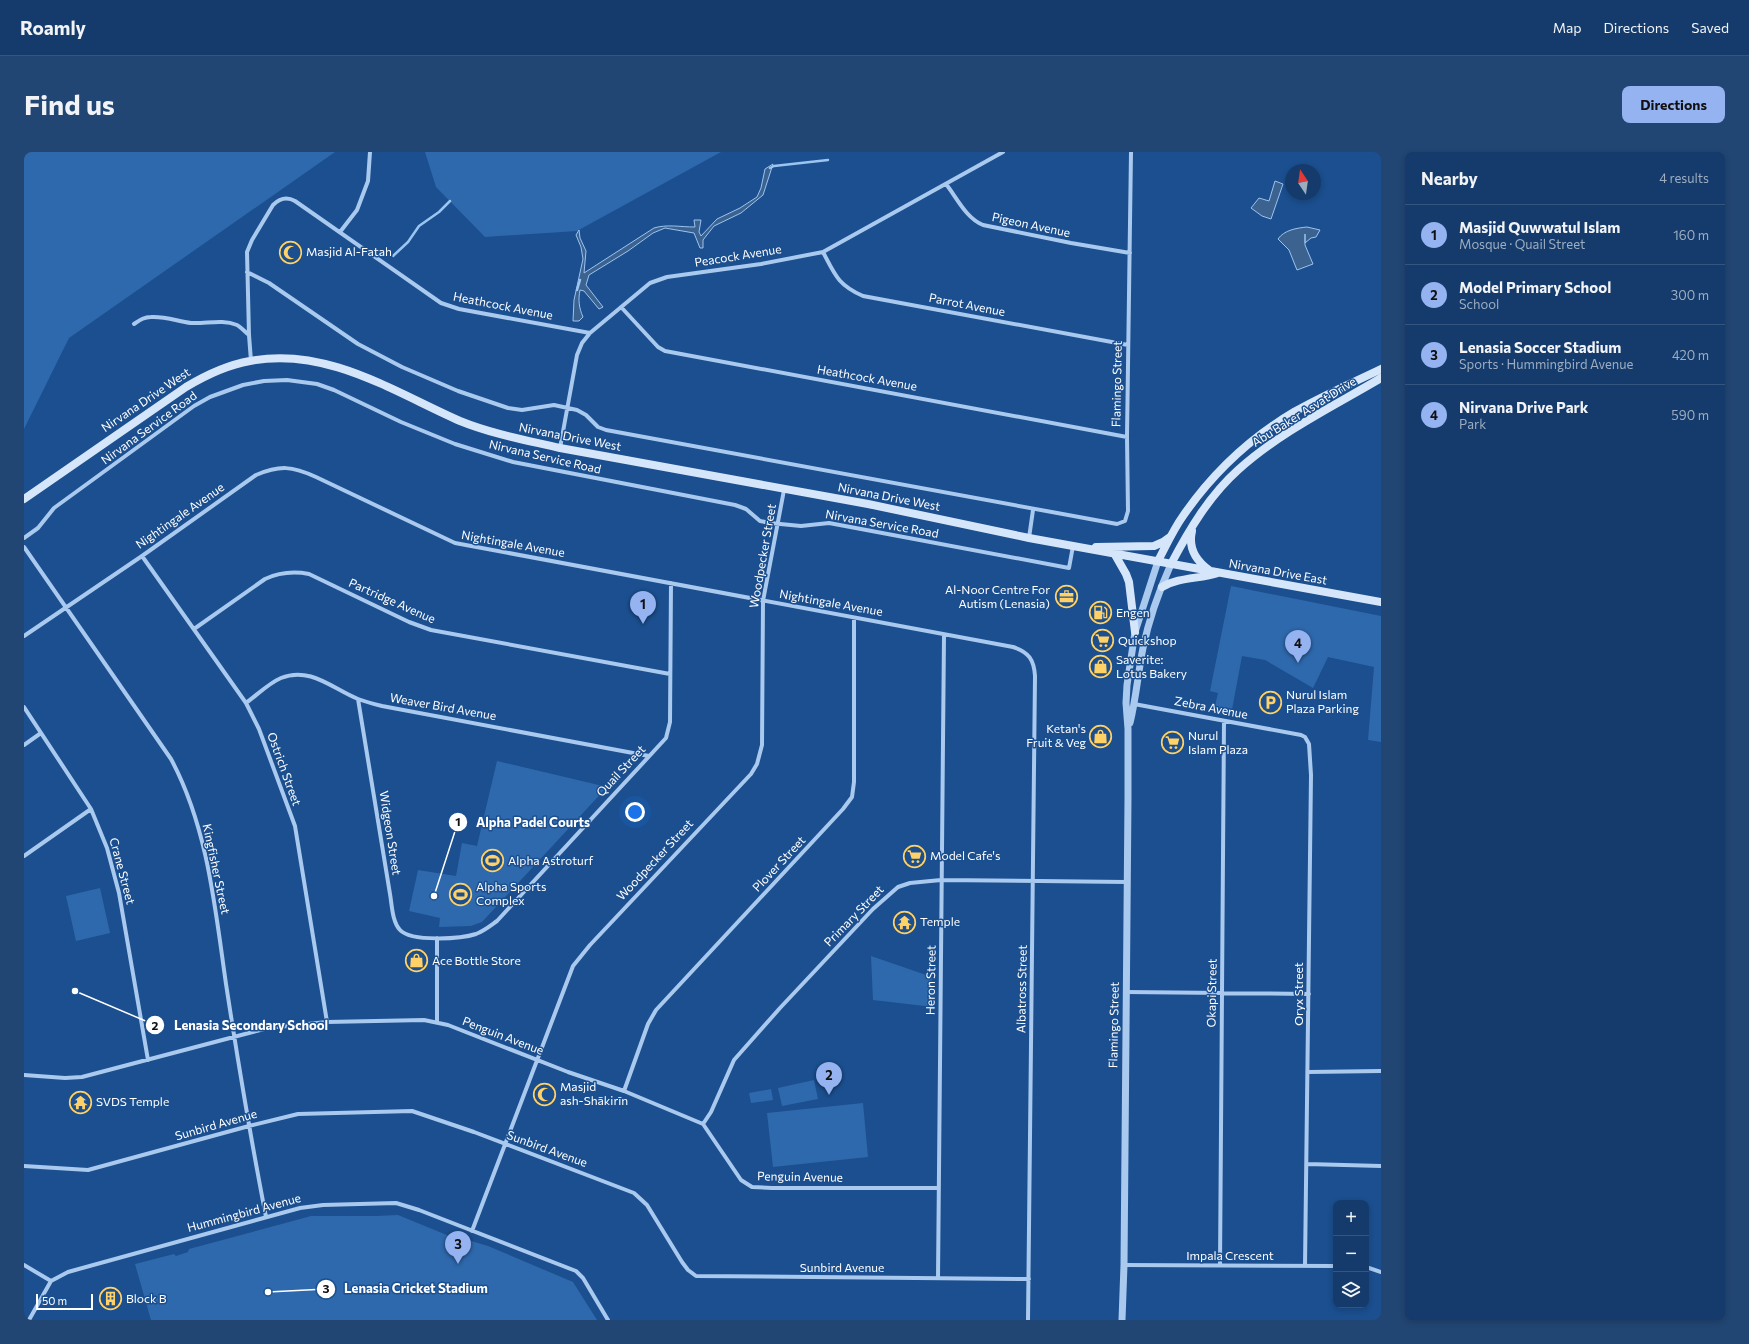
<!DOCTYPE html>
<html lang="en">
<head>
<meta charset="utf-8">
<style>
	:root { --surface:#143b6b; --page:#214673; --text:#f1f3f6; --muted:#9dadc1; --line:#33557e; --accent:#95b2f1 }
	body { margin:0; font-family:Commissioner,sans-serif; background:var(--page); color:var(--text) }
	.controls { position:absolute; right:12px; bottom:12px; display:grid; overflow:hidden; border-radius:8px; box-shadow:0 2px 6px #0003 }
	.controls button { width:36px; height:36px; display:grid; place-items:center; padding:0; border:0; border-bottom:1px solid var(--line); background:var(--surface); color:var(--text); font:20px sans-serif }
	.compass { position:absolute; left:1261px; top:12px; width:36px; height:36px; border-radius:50%; background:var(--surface); box-shadow:0 2px 6px #0003; rotate:347deg }
	.scale { position:absolute; left:12px; bottom:10px; width:57px; box-sizing:border-box; padding-left:4px; border:2px solid #fff; border-top:0; font-size:11px; line-height:14px; white-space:nowrap; color:#fff; -webkit-text-stroke:3px #1b4f8f; paint-order:stroke }
	.you { position:absolute; left:611px; top:660px; width:14px; height:14px; margin:-10px; border:3px solid #fff; border-radius:50%; background:#1a73e8; box-shadow:0 0 0 6px #1a73e833 }
	.badge { display:grid; place-items:center; width:26px; height:26px; border-radius:50%; background:var(--accent); color:#111; font-size:13px; font-weight:700 }
	.pin { position:absolute; translate:-50% -33px; filter:drop-shadow(0 1px 2px #0008) }
	.pin::after { content:''; position:absolute; top:21px; width:14px; height:12px; background:inherit; clip-path:polygon(0 0,100% 0,50% 100%) }
	.list { margin:0; padding:0; list-style:none }
	h2 { display:flex; justify-content:space-between; align-items:center; height:52px; margin:0; padding:0 16px; font-size:17px }
	h2 small { font-size:13px; font-weight:400; color:var(--muted) }
	.list li { display:grid; grid-template-columns:26px 1fr auto; gap:12px; align-items:center; box-sizing:border-box; height:60px; padding:0 16px; border-top:1px solid var(--line) }
	.list b { display:block; font-size:15px; white-space:nowrap }
	.list p { margin:0; font-size:13px; white-space:nowrap; color:var(--muted) }
	.list em { font-size:13px; font-style:normal; color:var(--muted) }
	.icon { flex:none; width:22px; height:22px; fill:none; stroke:currentColor; stroke-width:2; stroke-linecap:round; stroke-linejoin:round }
	.map { position:relative; flex:none; width:1357px; height:1168px; overflow:hidden; border-radius:8px }
	header { display:flex; align-items:center; gap:24px; box-sizing:border-box; height:56px; padding:0 20px; background:var(--surface); border-bottom:1px solid var(--line) }
	header strong { font-size:19px }
	nav { display:flex; gap:22px; margin-inline-start:auto; font-size:14px }
	.intro { display:flex; align-items:center; justify-content:space-between; box-sizing:border-box; height:96px; padding:0 24px }
	h1 { margin:0; font-size:28px }
	.button { padding:10px 18px; border-radius:8px; background:var(--accent); color:#111; font-size:14px; font-weight:700 }
	main { display:flex; gap:24px; padding:0 24px }
	aside { flex:1; background:var(--surface); border-radius:8px; box-shadow:0 2px 6px #0003 }
	.map>svg:first-child { display:block }
	.green { fill:#2e69ad }
	.water { fill:#3c6290; stroke:#9cc4f0 }
	.lines { fill:none; stroke-linecap:round; stroke-linejoin:round }
	.stream { stroke:#9cc4f0; stroke-width:2.5 }
	.minor { stroke:#a9c9ee; stroke-width:4 }
	.tertiary { stroke:#a9c9ee; stroke-width:7 }
	.secondary { stroke:#d6e6fa; stroke-width:8 }
	.labels { text-anchor:middle; stroke-width:3; stroke-linejoin:round; paint-order:stroke }
	.street-label { font-size:12px; fill:#fff; stroke:#1b4f8f }
	.poi-label { font-size:12px; fill:#fff; stroke:#1b4f8f; text-anchor:start }
	.leader { fill:none; stroke:#fff; stroke-width:1.5 }
	.callout-dot { fill:#fff; stroke:#1b4f8f; stroke-width:1.5 }
	.mark-label { font-size:12px; text-anchor:middle; font-weight:bold; fill:#111 }
	.callout-label { font-size:13px; text-anchor:middle; font-weight:bold; fill:#fff; stroke:#1b4f8f; stroke-width:3; stroke-linejoin:round; paint-order:stroke }
</style>
</head>
<body>
<header>
<strong>Roamly</strong>
<nav><a>Map</a><a>Directions</a><a>Saved</a></nav>
</header>
<div class="intro"><h1>Find us</h1><a class="button">Directions</a></div>
<main>
<div class="map">
<svg width="1357" height="1168" viewBox="0 0 1357 1168">
	<rect width="100%" height="100%" fill="#1b4f8f"/>
	<!-- green -->
	<path class="green" d="M 0,0 L 311,0 L 45,186 L 0,277 Z
		M 401,0 L 697,0 L 553,79 L 461,85 L 412,35 Z
		M 1207,434 L 1357,464 L 1357,590 L 1344,588 L 1350,515 L 1304,505 L 1289,536 L 1241,508 L 1218,504 L 1207,563 L 1189,562 L 1194,541 L 1186,539 Z
		M 473,609 L 583,635 L 458,770 L 447,774 L 415,775 L 416,766 L 385,759 L 394,718 L 432,724 L 438,691 L 453,694 Z
		M 76,736 L 86,781 L 52,789 L 42,744 Z
		M 847,804 L 908,825 L 909,855 L 849,848 Z
		M 790,928 L 794,947 L 758,954 L 754,936 Z
		M 747,937 L 749,948 L 727,951 L 725,941 Z
		M 839,951 L 844,1005 L 749,1015 L 743,961 Z
		M 374,1063 L 435,1088 L 437,1086 L 464,1094 L 549,1130 L 573,1168 L 127,1168 L 111,1112 L 150,1102 L 152,1104 L 164,1100 L 165,1097 L 287,1064 L 352,1064 Z"/>
	<!-- water -->
	<path class="water" d="M 749,12 L 739,43 L 717,61 L 690,74 L 679,88 L 679,96 L 676,96 L 670,81 L 641,76 L 629,81 L 604,99 L 565,123 L 562,133 L 579,155 L 575,157 L 560,139 L 556,138 C 554,148 555,156 559,165 L 555,169 L 549,169 L 550,148 L 559,107 L 557,95 L 552,83 L 555,78 L 556,86 L 562,99 L 560,121 L 630,76 C 643,72 656,75 671,75 L 670,68 L 677,68 L 675,80 L 677,84 L 693,67 L 716,56 L 733,45 L 737,36 L 741,17 Z
		M 1251,29 L 1259,32 L 1247,67 L 1238,64 L 1227,56 L 1235,46 L 1245,49 Z
		M 1283,75 L 1296,78 L 1292,85 L 1287,86 L 1281,91 L 1281,82 L 1281,93 L 1289,112 L 1273,118 L 1265,98 L 1254,87 C 1260,78 1273,76 1283,75 Z"/>
	<g class="lines">
		<!-- stream -->
		<path class="stream" d="M 746,16 L 750,14 L 804,8
			M 369,104 L 384,90 L 395,74 L 415,60 L 426,49
			M 553,138 L 556,128"/>
		<!-- minor -->
		<path class="minor" d="M 922,32 C 933,46 942,66 959,73 L 1047,91 L 1106,101
			M 316,80 L 333,58 L 344,29 L 346,0
			M 799,100 C 811,123 814,133 839,144 L 1104,193
			M 223,120 L 245,131 L 334,192 L 378,215 L 434,239 L 484,256 L 498,258 L 530,253 L 553,258 L 562,263 L 574,275 L 582,278 L 1093,372 L 1101,369 L 1104,359 L 1103,285 L 1107,0
			M 597,155 L 634,195 L 641,199 L 1103,285
			M 110,172 C 116,168 120,165 127,165 C 140,164 153,169 167,171 C 182,172 198,167 213,173 C 217,175 221,180 225,183
			M 227,209 L 225,183 L 223,100 L 228,88 L 249,53 C 255,47 262,44 271,49 L 417,151 L 435,157 L 566,181
			M 536,296 L 553,203 L 558,191 L 566,181 L 626,131 L 643,125 L 737,112 L 799,100 L 979,0
			M 0,386 L 14,376 L 30,356 L 170,254 L 186,245 L 219,233 L 240,229 L 263,228 L 293,232 L 310,238 L 377,270 L 431,292 L 489,310 L 711,353 L 722,357 L 736,369 L 746,371 L 777,374 L 805,371 L 1045,416 L 1049,394
			M 1005,386 L 1009,358
			M 0,395 L 147,607 C 184,676 191,756 202,832 C 214,910 227,988 242,1065
			M 118,404 L 222,551 L 235,577 L 271,674 L 303,870
			M 170,477 L 241,427 C 256,420 269,419 285,422 L 385,470 L 407,478 L 646,522
			M 0,484 L 118,404 L 232,323 C 256,313 268,314 292,325 L 431,391 L 989,495 C 1005,500 1010,508 1011,524 L 1004,1168
			M 334,547 L 366,742 C 368,753 368,769 376,778 C 387,790 437,787 452,782 C 460,779 466,774 473,769 L 642,586 L 646,570 L 647,431
			M 222,551 C 233,543 245,531 257,526 C 286,514 309,537 334,547 C 342,550 350,552 358,554 L 625,604
			M 1110,552 L 1277,583 L 1281,585 L 1285,592 L 1287,623 L 1281,1114
			M 0,555 L 67,657 L 83,696 L 95,741 L 124,908
			M 0,593 L 17,581
			M 0,704 L 67,657
			M 413,786 L 413,870
			M 1102,840 L 1285,842
			M 1284,920 L 1357,919
			M 0,923 L 41,926 L 58,925 L 244,876 L 303,870 L 400,868 L 424,873 L 544,920 L 600,939 L 679,972 L 717,1028 L 728,1035 L 748,1036 L 914,1036
			M 600,939 L 624,872 L 632,858 L 819,657 L 828,645 L 830,630 L 830,466
			M 679,972 L 687,960 L 710,908 L 756,856 L 849,757 L 874,735 L 886,731 L 917,728 L 1103,730
			M 1283,1012 L 1357,1014
			M 0,1014 L 64,1018 L 225,974 L 274,962 L 388,959 L 450,980 L 610,1041 L 623,1053 L 658,1110 L 664,1118 L 672,1124 L 1005,1127
			M 448,1079 L 549,814 L 566,793 L 727,622 L 733,612 L 738,593 L 739,449 L 760,338
			M 0,1113 L 27,1129
			M 1100,1113 L 1312,1114
			M 1196,1113 L 1200,569
			M 1342,1115 L 1357,1120
			M 914,1126 L 920,483
			M 5,1168 L 27,1129 L 44,1120 L 276,1056 L 299,1053 L 372,1051 L 395,1058 L 552,1119 L 559,1126 L 584,1168"/>
		<!-- tertiary -->
		<path class="tertiary" d="M 1106,571 C 1112,547 1114,521 1119,496 C 1125,467 1135,439 1147,412
			M 1098,1168 L 1100,1113 L 1104,646 L 1104,577 L 1102,551 L 1103,533 L 1111,480 L 1134,409"/>
		<!-- secondary -->
		<path class="secondary" d="M 0,347 L 162,235 C 182,223 203,213 226,209 C 302,194 370,240 436,269 C 468,282 502,288 536,296 L 844,352 L 1005,386 L 1357,450
			M 1168,379 C 1164,396 1171,408 1185,418
			M 1072,395 L 1130,394 L 1139,390 L 1146,385
			M 1090,401 L 1102,422 L 1105,430 L 1111,480
			M 1134,409 C 1142,394 1149,378 1159,364 C 1188,322 1226,286 1270,260 C 1298,244 1328,231 1357,217
			M 1147,412 C 1165,378 1185,344 1214,318 C 1256,280 1308,255 1357,226
			M 1138,435 C 1155,425 1176,427 1194,421"/>
	</g>
	<!-- icons -->
	<defs>
		<symbol id="mosque-ring" viewBox="-11 -11 22 22"><circle r="9.5" fill="#1b4f8f" stroke="#ffd166" stroke-width="1.5"/><path d="M3.5-4.9A6 6 0 1 0 3.5 4.9A5 5 0 1 1 3.5-4.9Z" fill="#ffd166"/></symbol>
		<symbol id="office-ring" viewBox="-11 -11 22 22"><circle r="9.5" fill="#1b4f8f" stroke="#ffd166" stroke-width="1.5"/><path d="M-6-3h4V-5.5h4V-3h4V5H-6ZM-1-4.5V-3h2v-1.5ZM-6 0V1H6V0Z" fill="#ffd166"/></symbol>
		<symbol id="fuel-ring" viewBox="-11 -11 22 22"><circle r="9.5" fill="#1b4f8f" stroke="#ffd166" stroke-width="1.5"/><path d="M-5.5-6h7V0h2V4h1.3V-2.5L3-4.5l.8-.8L6-3V5H2.5V1h-1V6h-7ZM-4.2-4.7v3.2H.2V-4.7Z" fill="#ffd166"/></symbol>
		<symbol id="supermarket-ring" viewBox="-11 -11 22 22"><circle r="9.5" fill="#1b4f8f" stroke="#ffd166" stroke-width="1.5"/><path d="M-6-5.5h2.5l.6 2H6L4.5 2H-2.5L-4.4-4H-6ZM-1.5 3.2a1.3 1.3 0 1 0 .1 0ZM3 3.2a1.3 1.3 0 1 0 .1 0Z" fill="#ffd166"/></symbol>
		<symbol id="shop-ring" viewBox="-11 -11 22 22"><circle r="9.5" fill="#1b4f8f" stroke="#ffd166" stroke-width="1.5"/><path d="M-5-2.5h2.3a2.7 3.5 0 0 1 5.4 0H5L5.5 6h-11ZM-1.5-2.5h3a1.5 2.3 0 0 0-3 0Z" fill="#ffd166"/></symbol>
		<symbol id="parking-ring" viewBox="-11 -11 22 22"><circle r="9.5" fill="#1b4f8f" stroke="#ffd166" stroke-width="1.5"/><path d="M-3.5-5.5H1a3.5 3.5 0 0 1 0 7H-1V5.5H-3.5ZM-1-3.4V-.6H.8a1.4 1.4 0 0 0 0-2.8Z" fill="#ffd166"/></symbol>
		<symbol id="stadium-ring" viewBox="-11 -11 22 22"><circle r="9.5" fill="#1b4f8f" stroke="#ffd166" stroke-width="1.5"/><path d="M0-5a6.5 5 0 1 0 0 10a6.5 5 0 1 0 0-10ZM-3.5-1.8h7v3.6h-7Z" fill="#ffd166"/></symbol>
		<symbol id="temple-ring" viewBox="-11 -11 22 22"><circle r="9.5" fill="#1b4f8f" stroke="#ffd166" stroke-width="1.5"/><path d="M0-6L5-2H3V0L6.5 2.5H4V6H1.5V3h-3V6H-4V2.5H-6.5L-3 0V-2H-5Z" fill="#ffd166"/></symbol>
		<symbol id="building-ring" viewBox="-11 -11 22 22"><circle r="9.5" fill="#1b4f8f" stroke="#ffd166" stroke-width="1.5"/><path d="M-4-6H4V6H1V3H-1V6H-4ZM-2.5-4.3h1.7v1.8h-1.7ZM.8-4.3h1.7v1.8H.8ZM-2.5-1h1.7V.8h-1.7ZM.8-1h1.7V.8H.8Z" fill="#ffd166"/></symbol>
	</defs>
	<g fill-rule="evenodd">
		<use href="#mosque-ring" x="254" y="88" width="25" height="25"/>
		<use href="#office-ring" x="1030" y="432" width="25" height="25"/>
		<use href="#fuel-ring" x="1064" y="448" width="25" height="25"/>
		<use href="#supermarket-ring" x="1066" y="476" width="25" height="25"/>
		<use href="#shop-ring" x="1064" y="502" width="25" height="25"/>
		<use href="#parking-ring" x="1234" y="538" width="25" height="25"/>
		<use href="#shop-ring" x="1064" y="572" width="25" height="25"/>
		<use href="#supermarket-ring" x="1136" y="578" width="25" height="25"/>
		<use href="#supermarket-ring" x="878" y="692" width="25" height="25"/>
		<use href="#stadium-ring" x="456" y="696" width="25" height="25"/>
		<use href="#stadium-ring" x="424" y="730" width="25" height="25"/>
		<use href="#temple-ring" x="868" y="758" width="25" height="25"/>
		<use href="#shop-ring" x="380" y="796" width="25" height="25"/>
		<use href="#mosque-ring" x="508" y="930" width="25" height="25"/>
		<use href="#temple-ring" x="44" y="938" width="25" height="25"/>
		<use href="#building-ring" x="74" y="1134" width="25" height="25"/>
	</g>
	<g class="labels">
		<!-- street labels -->
		<g class="street-label">
			<text transform="translate(1007 73) rotate(12)" y="4">Pigeon Avenue</text>
			<text transform="translate(714 104) rotate(-9)" y="4">Peacock Avenue</text>
			<text transform="translate(943 153) rotate(11)" y="4">Parrot Avenue</text>
			<text transform="translate(479 154) rotate(11)" y="4">Heathcock Avenue</text>
			<text transform="translate(843 226) rotate(10)" y="4">Heathcock Avenue</text>
			<text transform="translate(1093 232) rotate(-89)" y="4">Flamingo Street</text>
			<text transform="translate(122 248) rotate(-34)" y="4">Nirvana Drive West</text>
			<text transform="translate(1280 260) rotate(-32)" y="4">Abu Baker Asvat Drive</text>
			<text transform="translate(125 276) rotate(-36)" y="4">Nirvana Service Road</text>
			<text transform="translate(546 285) rotate(11)" y="4">Nirvana Drive West</text>
			<text transform="translate(521 305) rotate(13)" y="4">Nirvana Service Road</text>
			<text transform="translate(865 345) rotate(11)" y="4">Nirvana Drive West</text>
			<text transform="translate(156 364) rotate(-35)" y="4">Nightingale Avenue</text>
			<text transform="translate(858 372) rotate(10)" y="4">Nirvana Service Road</text>
			<text transform="translate(489 392) rotate(10)" y="4">Nightingale Avenue</text>
			<text transform="translate(739 404) rotate(-80)" y="4">Woodpecker Street</text>
			<text transform="translate(1254 420) rotate(10)" y="4">Nirvana Drive East</text>
			<text transform="translate(368 449) rotate(24)" y="4">Partridge Avenue</text>
			<text transform="translate(807 451) rotate(10)" y="4">Nightingale Avenue</text>
			<text transform="translate(419 555) rotate(10)" y="4">Weaver Bird Avenue</text>
			<text transform="translate(1187 556) rotate(11)" y="4">Zebra Avenue</text>
			<text transform="translate(260 617) rotate(70)" y="4">Ostrich Street</text>
			<text transform="translate(597 619) rotate(-47)" y="4">Quail Street</text>
			<text transform="translate(366 681) rotate(81)" y="4">Widgeon Street</text>
			<text transform="translate(631 708) rotate(-47)" y="4">Woodpecker Street</text>
			<text transform="translate(755 712) rotate(-47)" y="4">Plover Street</text>
			<text transform="translate(192 717) rotate(78)" y="4">Kingfisher Street</text>
			<text transform="translate(98 719) rotate(75)" y="4">Crane Street</text>
			<text transform="translate(830 764) rotate(-46)" y="4">Primary Street</text>
			<text transform="translate(907 828) rotate(-89)" y="4">Heron Street</text>
			<text transform="translate(998 837) rotate(-89)" y="4">Albatross Street</text>
			<text transform="translate(1188 841) rotate(-89)" y="4">Okapi Street</text>
			<text transform="translate(1275 842) rotate(-90)" y="4">Oryx Street</text>
			<text transform="translate(1090 873) rotate(-89)" y="4">Flamingo Street</text>
			<text transform="translate(479 884) rotate(21)" y="4">Penguin Avenue</text>
			<text transform="translate(192 973) rotate(-16)" y="4">Sunbird Avenue</text>
			<text transform="translate(523 997) rotate(20)" y="4">Sunbird Avenue</text>
			<text transform="translate(776 1025) rotate(1)" y="4">Penguin Avenue</text>
			<text transform="translate(220 1061) rotate(-15)" y="4">Hummingbird Avenue</text>
			<text x="1206" y="1108">Impala Crescent</text>
			<text x="818" y="1120">Sunbird Avenue</text>
		</g>
		<!-- poi labels -->
		<g class="poi-label">
			<text x="282" y="104">Masjid Al-Fatah</text>
			<text x="1026" y="442" text-anchor="end">Al-Noor Centre For<tspan x="1026" dy="14">Autism (Lenasia)</tspan></text>
			<text x="1092" y="465">Engen</text>
			<text x="1094" y="493">Quickshop</text>
			<text x="1092" y="512">Saverite:<tspan x="1092" dy="14">Lotus Bakery</tspan></text>
			<text x="1262" y="547">Nurul Islam<tspan x="1262" dy="14">Plaza Parking</tspan></text>
			<text x="1062" y="581" text-anchor="end">Ketan's<tspan x="1062" dy="14">Fruit &amp; Veg</tspan></text>
			<text x="1164" y="588">Nurul<tspan x="1164" dy="14">Islam Plaza</tspan></text>
			<text x="906" y="708">Model Cafe's</text>
			<text x="484" y="713">Alpha Astroturf</text>
			<text x="452" y="739">Alpha Sports<tspan x="452" dy="14">Complex</tspan></text>
			<text x="896" y="774">Temple</text>
			<text x="408" y="813">Ace Bottle Store</text>
			<text x="536" y="939">Masjid<tspan x="536" dy="14">ash-Shākirīn</tspan></text>
			<text x="72" y="954">SVDS Temple</text>
			<text x="102" y="1151">Block B</text>
		</g>
	</g>
	<!-- callouts -->
	<path class="leader" d="M410 744L434 670M51 839L131 873M244 1140L302 1137"/>
	<g class="callout-dot">
		<circle cx="410" cy="744" r="4"/>
		<circle cx="51" cy="839" r="4"/>
		<circle cx="244" cy="1140" r="4"/>
		<circle cx="434" cy="670" r="10"/>
		<circle cx="131" cy="873" r="10"/>
		<circle cx="302" cy="1137" r="10"/>
	</g>
	<g class="mark-label">
		<text x="434" y="674">1</text>
		<text x="131" y="878">2</text>
		<text x="302" y="1141">3</text>
	</g>
	<g class="callout-label">
		<text x="509" y="675">Alpha Padel Courts</text>
		<text x="227" y="878">Lenasia Secondary School</text>
		<text x="392" y="1141">Lenasia Cricket Stadium</text>
	</g>
</svg>
<div class="controls">
<button>+</button>
<button>−</button>
<button><svg class="icon" aria-label="layers" viewBox="0 0 24 24"><path d="M12 4l9 5-9 5-9-5zM3 14l9 5 9-5"/></svg></button>
</div>
<svg class="compass" viewBox="-18 -18 36 36"><path d="M0-13l5 13h-10z" fill="#e53935"/><path d="M0 13l5-13h-10z" fill="#9dadc1"/></svg>
<div class="scale">50 m</div>
<div class="you"></div>
<div class="pin badge" style="left:619px;top:472px">1</div>
<div class="pin badge" style="left:805px;top:943px">2</div>
<div class="pin badge" style="left:434px;top:1112px">3</div>
<div class="pin badge" style="left:1274px;top:511px">4</div>
</div>
<aside>
<h2>Nearby<small>4 results</small></h2>
<ul class="list">
<li><span class="badge">1</span><div><b>Masjid Quwwatul Islam</b><p>Mosque · Quail Street</p></div><em>160 m</em></li>
<li><span class="badge">2</span><div><b>Model Primary School</b><p>School</p></div><em>300 m</em></li>
<li><span class="badge">3</span><div><b>Lenasia Soccer Stadium</b><p>Sports · Hummingbird Avenue</p></div><em>420 m</em></li>
<li><span class="badge">4</span><div><b>Nirvana Drive Park</b><p>Park</p></div><em>590 m</em></li>
</ul>
</aside>
</main>
</body>
</html>
